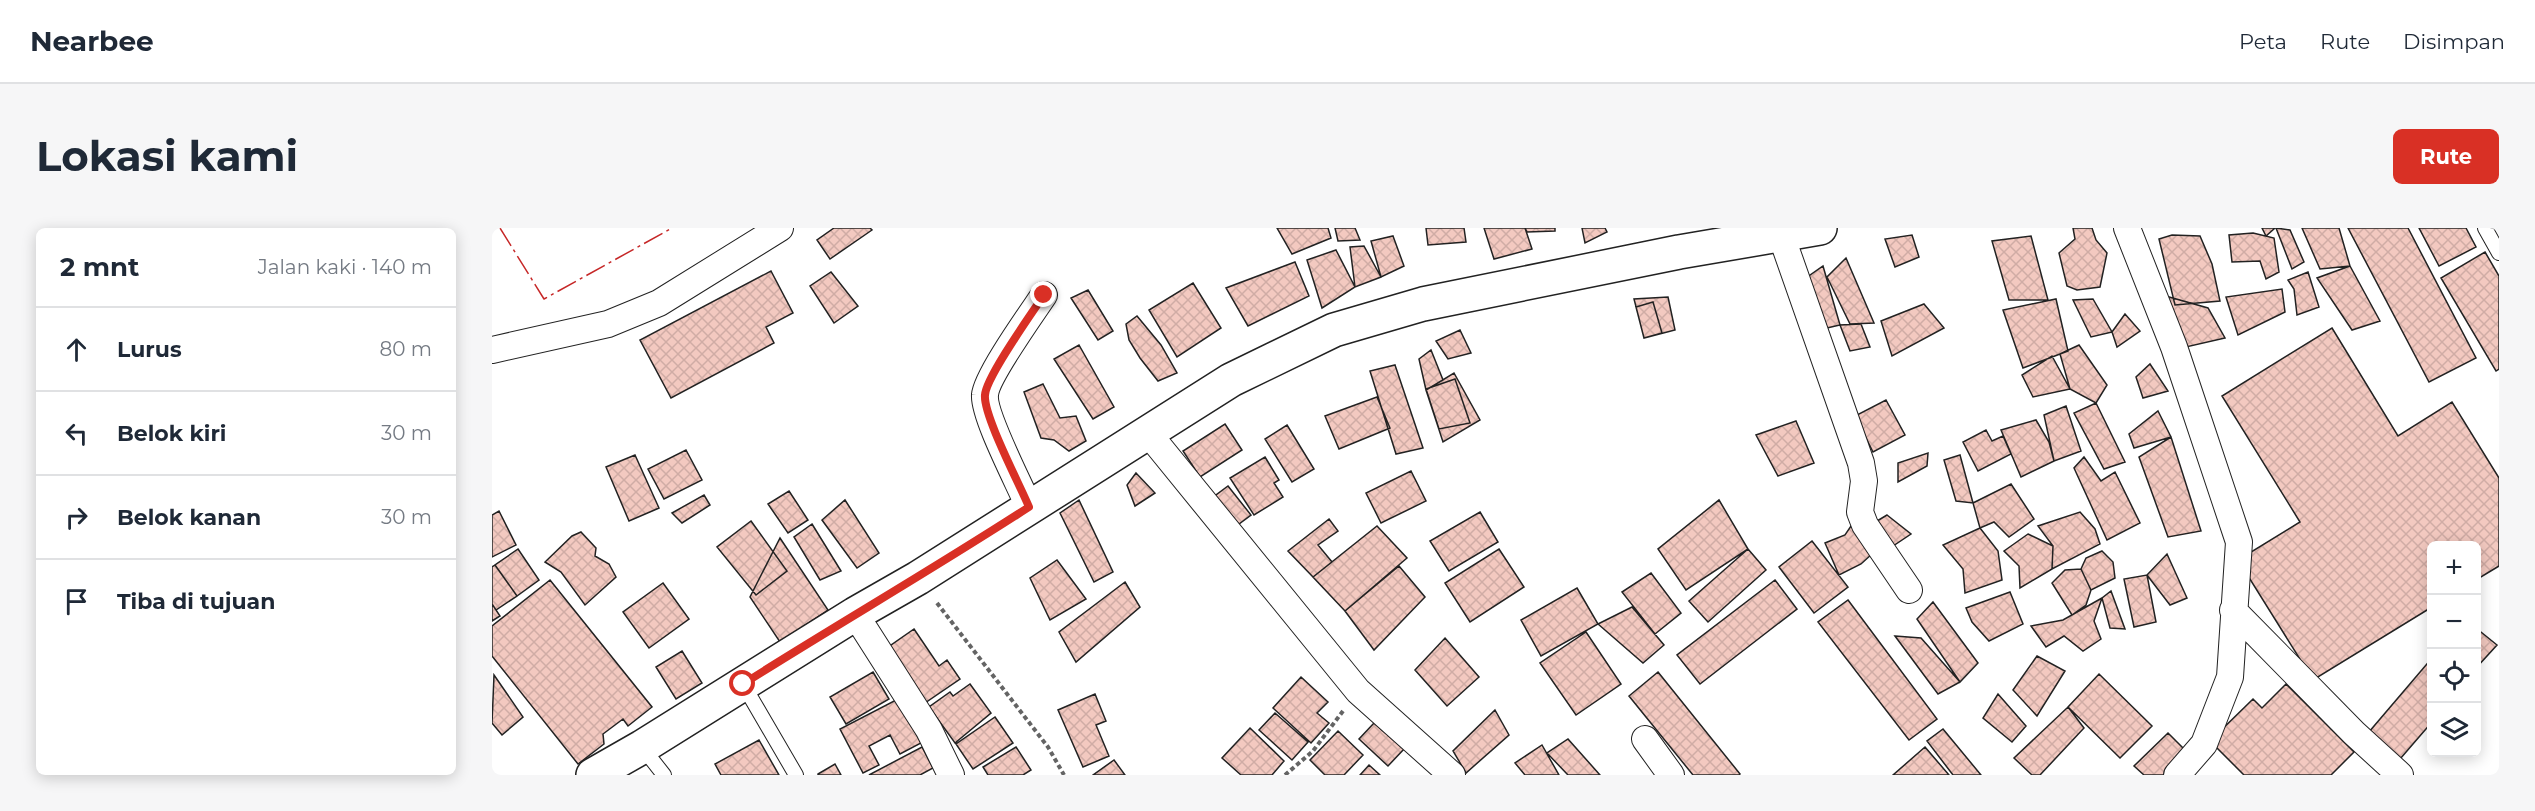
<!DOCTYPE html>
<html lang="id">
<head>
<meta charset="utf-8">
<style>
	:root { --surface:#fff; --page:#f6f6f7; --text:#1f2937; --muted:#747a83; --line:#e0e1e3; --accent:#d93025 }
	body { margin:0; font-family:Montserrat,sans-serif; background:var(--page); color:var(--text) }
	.controls { position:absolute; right:18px; bottom:18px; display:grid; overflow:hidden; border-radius:9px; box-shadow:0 3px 15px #0003 }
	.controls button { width:54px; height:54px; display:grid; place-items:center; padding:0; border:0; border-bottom:2px solid var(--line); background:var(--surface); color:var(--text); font:30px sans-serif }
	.stop { position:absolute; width:18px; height:18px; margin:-14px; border:4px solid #d93025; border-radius:50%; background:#fff }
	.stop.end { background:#d93025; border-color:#fff; box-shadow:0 2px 6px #0008 }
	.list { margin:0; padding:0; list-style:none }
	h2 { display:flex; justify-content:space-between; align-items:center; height:78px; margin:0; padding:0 24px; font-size:26px }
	h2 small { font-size:20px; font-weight:400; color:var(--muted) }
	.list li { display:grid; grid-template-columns:39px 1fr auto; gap:18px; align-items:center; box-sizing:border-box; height:84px; padding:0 24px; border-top:2px solid var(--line) }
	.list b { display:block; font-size:22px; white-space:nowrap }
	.list em { font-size:20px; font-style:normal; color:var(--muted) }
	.icon { flex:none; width:33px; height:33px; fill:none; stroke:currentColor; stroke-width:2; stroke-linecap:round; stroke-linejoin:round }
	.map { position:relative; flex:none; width:2007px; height:547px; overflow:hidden; border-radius:9px }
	header { display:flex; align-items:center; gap:36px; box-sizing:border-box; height:84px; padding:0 30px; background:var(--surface); border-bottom:2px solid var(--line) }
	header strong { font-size:28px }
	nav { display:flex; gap:33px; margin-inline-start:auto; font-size:21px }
	.intro { display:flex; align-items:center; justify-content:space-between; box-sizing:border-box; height:144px; padding:0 36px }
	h1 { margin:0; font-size:42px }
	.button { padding:15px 27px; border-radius:9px; background:var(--accent); color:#fff; font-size:21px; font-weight:700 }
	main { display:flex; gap:36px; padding:0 36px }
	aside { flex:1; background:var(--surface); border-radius:9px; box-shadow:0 3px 15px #0003 }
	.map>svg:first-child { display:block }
	.building { fill:url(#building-cross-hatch); stroke:#222; stroke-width:1.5 }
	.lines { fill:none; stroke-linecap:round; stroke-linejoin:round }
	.lane-casing { stroke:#222; stroke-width:16 }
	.street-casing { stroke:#222; stroke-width:28 }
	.primary-casing { stroke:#222; stroke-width:36 }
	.path { stroke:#646464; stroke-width:4; stroke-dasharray:4.5 3; stroke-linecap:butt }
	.lane { stroke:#fff; stroke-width:14 }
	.street { stroke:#fff; stroke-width:26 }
	.primary { stroke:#fff; stroke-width:33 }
	.power { stroke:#c62828; stroke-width:1.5; stroke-dasharray:21 4.5 3 4.5; stroke-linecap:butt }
	.route { stroke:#d93025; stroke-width:8 }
</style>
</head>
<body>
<header>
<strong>Nearbee</strong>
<nav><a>Peta</a><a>Rute</a><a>Disimpan</a></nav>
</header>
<div class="intro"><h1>Lokasi kami</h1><a class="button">Rute</a></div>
<main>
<aside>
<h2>2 mnt<small>Jalan kaki · 140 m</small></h2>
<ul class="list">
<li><svg class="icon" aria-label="ahead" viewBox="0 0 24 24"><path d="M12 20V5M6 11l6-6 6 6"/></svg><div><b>Lurus</b></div><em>80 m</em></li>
<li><svg class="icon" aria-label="left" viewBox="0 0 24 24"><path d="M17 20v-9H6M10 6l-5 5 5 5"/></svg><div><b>Belok kiri</b></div><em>30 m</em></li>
<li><svg class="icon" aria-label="right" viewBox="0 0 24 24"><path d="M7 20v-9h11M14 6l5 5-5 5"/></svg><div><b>Belok kanan</b></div><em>30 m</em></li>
<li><svg class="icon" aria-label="arrive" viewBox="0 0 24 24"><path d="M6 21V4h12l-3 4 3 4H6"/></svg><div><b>Tiba di tujuan</b></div></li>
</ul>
</aside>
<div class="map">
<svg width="2007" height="547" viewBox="0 0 2007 547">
	<defs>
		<pattern id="building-cross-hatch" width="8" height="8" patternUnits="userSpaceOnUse" patternTransform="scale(1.5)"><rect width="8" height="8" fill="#f3c9c0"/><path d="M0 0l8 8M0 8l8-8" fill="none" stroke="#d0aca5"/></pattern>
	</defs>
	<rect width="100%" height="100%" fill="#fff"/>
	<!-- building -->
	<path class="building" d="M 342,0 L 378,0 L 380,2 L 338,31 L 325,12 Z
		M 785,0 L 836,0 L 839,10 L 800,26 Z
		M 843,0 L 863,0 L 868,12 L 846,13 Z
		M 934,0 L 972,0 L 974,14 L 936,17 Z
		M 992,0 L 1033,0 L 1040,21 L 1002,31 Z
		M 1033,0 L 1063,0 L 1063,3 L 1035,4 Z
		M 1090,0 L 1113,0 L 1115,4 L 1093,15 Z
		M 1581,0 L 1600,0 L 1604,12 L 1615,25 L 1608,59 L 1585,62 L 1575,58 L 1567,25 L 1583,11 Z
		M 1770,0 L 1783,0 L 1774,8 Z
		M 1784,0 L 1798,2 L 1812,34 L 1800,41 Z
		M 1810,0 L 1847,0 L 1858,38 L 1828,41 Z
		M 1856,0 L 1916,0 L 1984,130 L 1937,154 Z
		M 1927,0 L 1974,0 L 1984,19 L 1947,38 Z
		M 1761,5 L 1782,10 L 1787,44 L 1774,51 L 1768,33 L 1740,34 L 1737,7 Z
		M 1420,7 L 1427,29 L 1403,39 L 1393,11 Z
		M 1680,7 L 1708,8 L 1720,36 L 1728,73 L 1683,77 L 1667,11 Z
		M 901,8 L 912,38 L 889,49 L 879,13 Z
		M 1539,8 L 1556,72 L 1517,72 L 1500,13 Z
		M 872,18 L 889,49 L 863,59 L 858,19 Z
		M 844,22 L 863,59 L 830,80 L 815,32 Z
		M 1993,24 L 2007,48 L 2007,141 L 2004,143 L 1949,50 Z
		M 1354,30 L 1382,95 L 1358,96 L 1335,49 Z
		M 803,34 L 817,68 L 756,98 L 734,60 Z
		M 1331,38 L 1348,97 L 1326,102 L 1311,52 Z
		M 1858,38 L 1888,93 L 1860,102 L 1825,50 Z
		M 279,43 L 301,85 L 274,99 L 282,115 L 179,170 L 148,112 Z
		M 339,44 L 366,78 L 342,95 L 318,58 Z
		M 1816,44 L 1827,79 L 1805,87 L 1802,61 L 1796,52 Z
		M 701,55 L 729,100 L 685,129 L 657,82 Z
		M 1790,61 L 1793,84 L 1746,107 L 1734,69 Z
		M 596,62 L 621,103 L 606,112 L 579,70 Z
		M 1670,67 L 1716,80 L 1733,110 L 1694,119 Z
		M 1176,69 L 1183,102 L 1152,110 L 1142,71 Z
		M 1564,71 L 1576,123 L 1531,140 L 1511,82 Z
		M 1601,71 L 1620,104 L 1599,109 L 1581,72 Z
		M 1161,74 L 1170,105 L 1152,110 L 1144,79 Z
		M 1432,76 L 1452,100 L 1400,128 L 1389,93 Z
		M 1633,86 L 1648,103 L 1625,119 L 1620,104 Z
		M 645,88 L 669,117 L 685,145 L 666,153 L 648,130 L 637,112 L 634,96 Z
		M 1369,96 L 1378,119 L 1358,123 L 1348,97 Z
		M 1840,100 L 1906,208 L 1960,174 L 2007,250 L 2007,338 L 1984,352 L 1984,317 L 1940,317 L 1940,379 L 1821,452 L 1746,332 L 1808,294 L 1730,168 Z
		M 968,102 L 979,125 L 956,131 L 944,113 Z
		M 587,117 L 622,179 L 601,191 L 562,131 Z
		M 1587,117 L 1615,157 L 1604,175 L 1578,161 L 1568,126 Z
		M 939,122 L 951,152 L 934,162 L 927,131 Z
		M 1560,128 L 1578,161 L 1541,169 L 1530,147 Z
		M 1658,136 L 1676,163 L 1651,170 L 1644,149 Z
		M 903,137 L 931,220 L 904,226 L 878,143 Z
		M 962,145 L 988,192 L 951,214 L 934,162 Z
		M 963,151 L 978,195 L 947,201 L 934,161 Z
		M 551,156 L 568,190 L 584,188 L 594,213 L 577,223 L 562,212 L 549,210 L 532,164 Z
		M 885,169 L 898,200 L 847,221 L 833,188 Z
		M 1394,172 L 1413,207 L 1381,224 L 1363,188 Z
		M 1604,175 L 1633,234 L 1612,241 L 1582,185 Z
		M 1574,178 L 1589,223 L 1562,233 L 1552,187 Z
		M 1666,183 L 1679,209 L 1642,220 L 1637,206 Z
		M 1544,192 L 1557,214 L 1562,233 L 1529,249 L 1509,202 Z
		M 1304,193 L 1322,235 L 1286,248 L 1264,207 Z
		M 733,196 L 750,222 L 708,249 L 691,223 Z
		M 795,197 L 822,241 L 800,254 L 773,211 Z
		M 1494,202 L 1500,213 L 1511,208 L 1519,226 L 1486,243 L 1471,214 Z
		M 1679,209 L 1709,303 L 1676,309 L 1647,229 Z
		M 194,222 L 210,252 L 172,271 L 156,241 Z
		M 1436,225 L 1435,238 L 1406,254 L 1406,235 Z
		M 143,227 L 167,280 L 137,293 L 114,239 Z
		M 1468,227 L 1481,275 L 1464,273 L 1452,232 Z
		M 773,229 L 787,252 L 782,255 L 791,269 L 762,287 L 738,250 Z
		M 1592,229 L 1609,253 L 1623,244 L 1648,295 L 1615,312 L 1582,240 Z
		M 919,243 L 934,273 L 889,295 L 874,265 Z
		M 644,245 L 663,265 L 643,278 L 635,257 Z
		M 1519,256 L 1542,291 L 1517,309 L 1502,294 L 1488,300 L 1481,275 Z
		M 736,258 L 759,287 L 743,299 L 720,270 Z
		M 297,263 L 316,292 L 296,305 L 276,276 Z
		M 212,267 L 218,277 L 190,295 L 180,285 Z
		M 353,272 L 387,325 L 365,340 L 330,292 Z
		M 587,272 L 621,344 L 602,354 L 568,285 Z
		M 1227,272 L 1256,321 L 1194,362 L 1166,321 Z
		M 7,283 L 24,317 L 0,329 L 0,287 Z
		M 988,284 L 1006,314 L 957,343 L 938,313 Z
		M 1588,284 L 1603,301 L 1608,316 L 1560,341 L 1561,318 L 1546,298 Z
		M 1395,287 L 1419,306 L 1398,320 L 1380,296 Z
		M 837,291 L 846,303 L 826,317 L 840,334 L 821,349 L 796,323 Z
		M 259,293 L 295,343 L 264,367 L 225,319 Z
		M 320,296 L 349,343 L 328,352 L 302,309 Z
		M 885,298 L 915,330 L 853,383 L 821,349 Z
		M 1359,298 L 1380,326 L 1369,336 L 1347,347 L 1333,315 L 1353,307 Z
		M 1488,300 L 1506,323 L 1510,352 L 1473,365 L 1471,341 L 1451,317 Z
		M 89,304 L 104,320 L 103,328 L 117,336 L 124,349 L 93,377 L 69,344 L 53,334 L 80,308 Z
		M 1536,306 L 1561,318 L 1560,341 L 1528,360 L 1527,338 L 1512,323 Z
		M 288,310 L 336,382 L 288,414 L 258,369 Z
		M 1320,313 L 1356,359 L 1322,385 L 1287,339 Z
		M 26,321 L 47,352 L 25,368 L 3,337 Z
		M 1007,321 L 1032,359 L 978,394 L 953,355 Z
		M 1256,321 L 1274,342 L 1216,394 L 1197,373 Z
		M 1610,323 L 1621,334 L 1623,350 L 1599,362 L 1589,341 L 1594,330 Z
		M 1675,326 L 1695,370 L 1678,377 L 1655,347 Z
		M 565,332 L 594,371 L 558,392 L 538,350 Z
		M 3,337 L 25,368 L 4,382 L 0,376 L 0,339 Z
		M 907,338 L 933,369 L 882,422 L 853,383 Z
		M 1589,341 L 1599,362 L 1594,377 L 1580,387 L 1560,355 L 1573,342 Z
		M 1159,345 L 1189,385 L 1163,406 L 1130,364 Z
		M 1655,347 L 1664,394 L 1642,399 L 1632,351 Z
		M 58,352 L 160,479 L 136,498 L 131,491 L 111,506 L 112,516 L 86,536 L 0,428 L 0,398 Z
		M 1283,352 L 1305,381 L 1208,456 L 1185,427 Z
		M 633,354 L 648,379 L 584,434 L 567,404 Z
		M 171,355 L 197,391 L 157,420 L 131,384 Z
		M 1085,360 L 1106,396 L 1049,428 L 1029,392 Z
		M 1619,363 L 1633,401 L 1618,400 L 1610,370 Z
		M 1518,364 L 1531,396 L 1497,413 L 1480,394 L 1474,380 Z
		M 1610,370 L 1602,393 L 1609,411 L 1591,423 L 1572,408 L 1554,419 L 1539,398 L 1571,392 Z
		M 1356,372 L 1445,491 L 1417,512 L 1326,394 Z
		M 1441,374 L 1486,435 L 1468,454 L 1425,391 Z
		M 0,376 L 8,388 L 0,393 Z
		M 1140,379 L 1172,417 L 1151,435 L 1106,396 Z
		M 1984,400 L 2005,417 L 1984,440 Z
		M 422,401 L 447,438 L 455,432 L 468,451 L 430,477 L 392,422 Z
		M 1094,404 L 1129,456 L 1084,487 L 1048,435 Z
		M 1403,408 L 1429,410 L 1468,454 L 1446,466 Z
		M 953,410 L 987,449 L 955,478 L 923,442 Z
		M 190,423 L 210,455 L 184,471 L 164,439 Z
		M 1545,428 L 1573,443 L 1545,488 L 1521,462 Z
		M 1940,430 L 1940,494 L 1902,538 L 1871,511 Z
		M 381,444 L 397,471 L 354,496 L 338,469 Z
		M 1166,444 L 1248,546 L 1247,547 L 1201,547 L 1137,468 Z
		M 1607,446 L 1660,498 L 1628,530 L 1576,479 Z
		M 2,447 L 31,489 L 10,507 L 0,495 Z
		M 809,449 L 836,474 L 825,485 L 837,495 L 819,515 L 781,480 Z
		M 478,456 L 499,485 L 463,515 L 437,479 L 458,464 L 461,468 Z
		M 1794,456 L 1862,524 L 1839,547 L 1752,547 L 1718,513 L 1761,471 L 1770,480 Z
		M 603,466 L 614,493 L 604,497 L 617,528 L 591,539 L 566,482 Z
		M 1506,466 L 1534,498 L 1520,514 L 1491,490 Z
		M 406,471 L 429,515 L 408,526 L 398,507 L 377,518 L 387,537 L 371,545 L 348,501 Z
		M 1576,479 L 1592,500 L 1548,547 L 1540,547 L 1522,530 Z
		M 1003,482 L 1017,507 L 974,545 L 961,523 Z
		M 783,485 L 816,514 L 800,532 L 767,502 Z
		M 503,489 L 521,515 L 481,541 L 464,516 Z
		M 882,495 L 912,521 L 896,538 L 867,511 Z
		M 758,500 L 792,533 L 780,547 L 749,547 L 730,530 Z
		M 1451,501 L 1489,547 L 1461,547 L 1435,513 Z
		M 846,503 L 871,527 L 852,547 L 833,547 L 818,532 Z
		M 1676,505 L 1695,524 L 1671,547 L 1652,547 L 1642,538 Z
		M 1076,511 L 1108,547 L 1076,547 L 1055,525 Z
		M 267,512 L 287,547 L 229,547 L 223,536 Z
		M 1050,517 L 1067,547 L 1033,547 L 1023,535 Z
		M 430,519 L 441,540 L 428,547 L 377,547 Z
		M 524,519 L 539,542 L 531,547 L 496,547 L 491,539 Z
		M 1433,519 L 1457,547 L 1401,547 Z
		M 622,532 L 633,547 L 601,547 Z
		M 343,536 L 349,547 L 326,547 L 326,546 Z
		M 877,537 L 888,547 L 868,547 Z"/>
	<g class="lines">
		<defs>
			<path id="lane" d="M 1993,0 L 2007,25
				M 251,456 L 304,547
				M 150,519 L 172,547"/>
			<path id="street" d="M 1635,0 L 1682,119 L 1747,314 L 1738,449 L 1712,516 L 1685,547
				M 1289,7 L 1369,235 L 1372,253 L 1368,284 L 1373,297 L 1417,362
				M 0,122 L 116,96 L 167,75 L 288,0
				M 656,205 L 866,463 L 960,547
				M 537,279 C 528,257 491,187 493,167 C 494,149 540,85 552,67
				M 1741,382 L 1862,505 L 1908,547
				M 363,386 L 437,502 L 459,547
				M 1153,511 L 1179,547"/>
			<path id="primary" d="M 101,547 L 150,519 L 363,386 L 426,350 L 739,152 L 842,102 L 931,76 L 1187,24 L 1328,0"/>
		</defs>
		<!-- lane casing -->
		<use href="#lane" class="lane-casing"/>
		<!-- street casing -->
		<use href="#street" class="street-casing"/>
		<!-- primary casing -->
		<use href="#primary" class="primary-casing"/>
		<!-- path -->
		<path class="path" d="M 445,375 L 556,519 L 572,547
			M 793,547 L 821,523 L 851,483"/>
		<!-- lane -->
		<use href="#lane" class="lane"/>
		<!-- street -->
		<use href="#street" class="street"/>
		<!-- primary -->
		<use href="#primary" class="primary"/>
		<!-- power -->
		<path class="power" d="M 8,0 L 52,71 L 180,0"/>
	</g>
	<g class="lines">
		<!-- route -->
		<path class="route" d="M 251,456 C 346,396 443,340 537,279 C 528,257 491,187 493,167 C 494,149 540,85 552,67"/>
	</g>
</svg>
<div class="controls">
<button>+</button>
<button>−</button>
<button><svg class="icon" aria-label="locate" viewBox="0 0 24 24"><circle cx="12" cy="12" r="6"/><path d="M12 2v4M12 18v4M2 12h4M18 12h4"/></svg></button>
<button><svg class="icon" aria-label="layers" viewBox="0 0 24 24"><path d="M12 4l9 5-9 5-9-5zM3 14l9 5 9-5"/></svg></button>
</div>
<div class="stop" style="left:251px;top:456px"></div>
<div class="stop end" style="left:552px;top:67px"></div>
</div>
</main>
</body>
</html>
